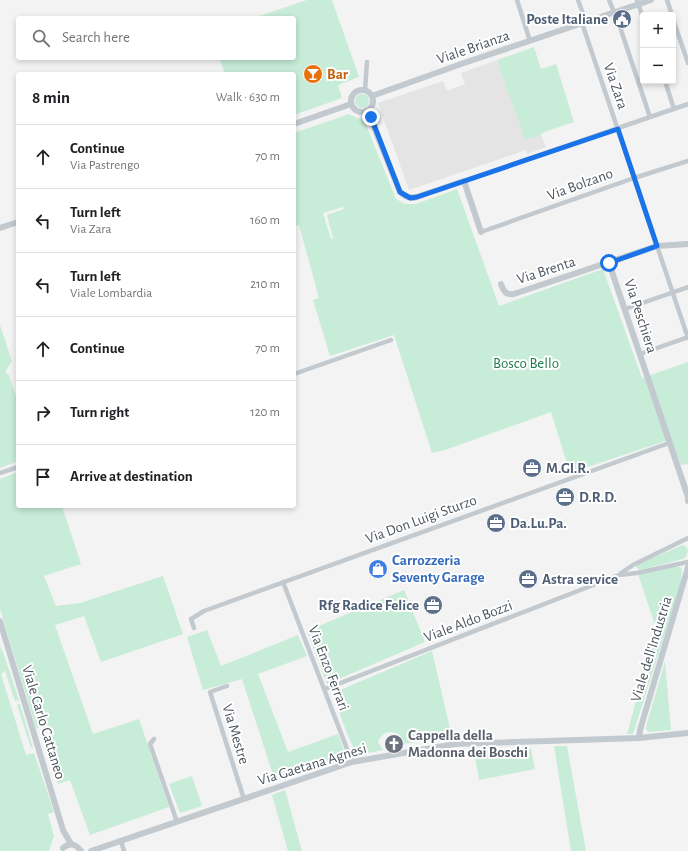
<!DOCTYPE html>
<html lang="en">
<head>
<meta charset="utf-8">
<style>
	:root { --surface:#fff; --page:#f6f6f6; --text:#202124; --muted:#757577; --line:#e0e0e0 }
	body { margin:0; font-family:"Alegreya Sans",sans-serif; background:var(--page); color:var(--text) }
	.controls { position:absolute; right:12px; top:12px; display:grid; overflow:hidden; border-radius:4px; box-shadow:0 2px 6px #0003 }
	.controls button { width:36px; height:36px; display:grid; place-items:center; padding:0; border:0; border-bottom:1px solid var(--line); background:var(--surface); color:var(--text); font:20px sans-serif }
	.stop { position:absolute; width:12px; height:12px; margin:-9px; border:3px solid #1a73e8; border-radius:50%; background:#fff }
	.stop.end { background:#1a73e8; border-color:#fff; box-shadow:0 1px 4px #0008 }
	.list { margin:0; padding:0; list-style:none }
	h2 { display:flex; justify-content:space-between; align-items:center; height:52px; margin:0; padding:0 16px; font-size:17px }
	h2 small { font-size:13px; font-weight:400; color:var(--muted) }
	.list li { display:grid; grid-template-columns:26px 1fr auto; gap:12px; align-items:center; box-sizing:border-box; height:64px; padding:0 16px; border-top:1px solid var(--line) }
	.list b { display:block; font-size:15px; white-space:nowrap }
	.list p { margin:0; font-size:13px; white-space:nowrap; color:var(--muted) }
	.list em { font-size:13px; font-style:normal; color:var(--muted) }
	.icon { flex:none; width:22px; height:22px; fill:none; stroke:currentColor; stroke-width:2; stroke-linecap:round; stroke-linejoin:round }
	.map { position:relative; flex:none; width:688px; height:851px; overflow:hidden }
	.search { position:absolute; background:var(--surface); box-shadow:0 2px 6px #0003; left:16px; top:16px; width:280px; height:44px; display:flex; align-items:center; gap:10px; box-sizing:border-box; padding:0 14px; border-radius:4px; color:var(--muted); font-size:15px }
	.panel { position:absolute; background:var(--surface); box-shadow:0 2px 6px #0003; left:16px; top:72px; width:280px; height:436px; border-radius:4px }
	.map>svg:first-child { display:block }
	.education { fill:#e5e4e4 }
	.green { fill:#c7ecd7; fill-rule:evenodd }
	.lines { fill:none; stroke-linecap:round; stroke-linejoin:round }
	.minor { stroke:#c2c9cf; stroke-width:4.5 }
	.tertiary { stroke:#c2c9cf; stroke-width:6 }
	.route { stroke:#1a73e8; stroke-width:5 }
	.labels { text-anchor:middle; stroke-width:4; stroke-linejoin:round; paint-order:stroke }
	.service-label { font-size:15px; font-weight:bold; fill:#4e5e75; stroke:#fff; text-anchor:start }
	.street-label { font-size:15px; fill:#4c555e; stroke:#fff }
	.food-label { font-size:15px; font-weight:bold; fill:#c56008; stroke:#fff; text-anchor:start }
	.park-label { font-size:15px; fill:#227a51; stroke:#fff }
	.shop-label { font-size:15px; font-weight:bold; fill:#366cbe; stroke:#fff; text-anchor:start }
	.worship-label { font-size:15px; font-weight:bold; fill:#5b616d; stroke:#fff; text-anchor:start }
</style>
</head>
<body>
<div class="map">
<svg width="688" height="851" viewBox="0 0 688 851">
	<rect width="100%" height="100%" fill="#f4f3f3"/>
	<!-- education -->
	<path class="education" d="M 497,60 L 525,140 L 541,135 L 546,147 L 527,154 L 526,150 L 409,190 L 378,103 L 443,81 L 447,91 L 465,84 L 461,73 Z"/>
	<!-- green -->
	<path class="green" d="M 307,0 L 332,0 L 359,77 L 338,85 L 342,98 L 294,115 L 294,74 L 225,74 L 219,58 L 294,58 L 294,18 L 253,18 Z
		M 534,47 L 541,69 L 556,64 L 574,122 L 544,132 L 541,135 L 525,140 L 497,60 Z
		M355 101a7 7 0 1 1 14 0a7 7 0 1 1-14 0Z
		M 349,114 L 357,118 L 363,119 L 364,120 L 396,199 L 405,204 L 416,204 L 457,189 L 499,306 L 603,269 L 642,378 L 688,362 L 688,464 L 681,465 L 671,439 L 570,473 L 551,412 L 445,450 L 432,453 L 394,335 L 330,356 L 313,300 L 319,298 L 299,225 L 294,227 L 294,133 ZM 343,207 L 344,209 L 327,215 L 333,238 L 331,239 L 323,213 Z
		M 0,325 L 12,361 L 5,372 L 9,375 L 18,402 L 18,461 L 0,468 Z
		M 18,472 L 18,506 L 62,506 L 81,564 L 44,576 L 56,606 L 80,603 L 163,576 L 183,634 L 101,662 L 84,616 L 55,625 L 93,734 L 139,719 L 169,807 L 90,835 L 70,780 L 58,784 L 47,750 L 54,748 L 47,725 L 36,728 L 0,609 L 0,479 Z
		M 683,545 L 685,546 L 688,550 L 686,557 L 683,559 L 640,570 L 636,567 L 638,564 Z
		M 675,567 L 680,567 L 682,569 L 680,587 L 633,734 L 627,734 L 656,628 L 638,574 Z
		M 404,590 L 425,642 L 327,684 L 307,631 Z
		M 207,630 L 221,666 L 298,635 L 307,656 L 258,674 L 288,752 L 338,734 L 346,756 L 275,781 L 242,679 L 203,690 L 187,637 Z
		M 0,647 L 3,652 L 19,700 L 15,701 L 5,671 L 1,674 L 26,755 L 34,753 L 54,812 L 48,814 L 54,836 L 49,851 L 0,851 Z
		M 432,651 L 452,737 L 403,744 L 401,736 C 392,729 382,731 378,742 L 383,750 C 376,751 365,755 358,752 C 351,749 339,710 335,701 L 334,697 L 338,691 Z
		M 665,661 L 671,730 L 649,732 L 646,729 L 647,723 Z
		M 20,704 L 33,748 L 31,748 L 17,705 Z
		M 554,746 L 567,746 L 586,851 L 571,851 Z
		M 531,749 L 535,769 L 479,780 L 474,751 Z
		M 192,776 L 202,806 L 180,813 L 169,784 Z
		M 285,790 L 302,851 L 288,851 L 272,795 Z"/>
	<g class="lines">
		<!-- minor -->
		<path class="minor" d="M 517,0 L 530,41
			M 578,0 L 586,22
			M 609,0 L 614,12
			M 637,0 L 643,18
			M 667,0 L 672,15
			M 615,12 L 650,117
			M 673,19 L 688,63
			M 582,23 L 688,338
			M 665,81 L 674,109
			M 365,90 L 367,62
			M 464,181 L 688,104
			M 481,232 L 634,178 L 688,161
			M 625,309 L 688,287
			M 640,354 L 688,337
			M 294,374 L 391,340
			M 0,473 L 18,467
			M 621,573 L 633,565 L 688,538
			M 283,582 L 352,762
			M 194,628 L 191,619 L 204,611 L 669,443
			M 227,686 L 210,692 L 244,799
			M 325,689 L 619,575 L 637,573 L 688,562
			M 154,739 L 150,744 L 177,822
			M 121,841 L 124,851"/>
		<!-- tertiary -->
		<path class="tertiary" d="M351 101a11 11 0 1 1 22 0a11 11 0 1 1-22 0Z
			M 372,96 L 461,64 L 651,0
			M 367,110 L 400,192 L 405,196 L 414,198 L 464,181 L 481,232
			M 294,124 L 351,104
			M 0,228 L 18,222
			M 609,263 L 688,497 L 688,501
			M 501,284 C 504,292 506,295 514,294 L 657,246 L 688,244
			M 0,621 L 63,830 L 71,844
			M 639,738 L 640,730 L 688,567
			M 63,848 C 70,842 76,844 81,851
			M 91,851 L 352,762 L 455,744 L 639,738 L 688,733"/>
	</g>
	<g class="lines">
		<!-- route -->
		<path class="route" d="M 371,117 L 400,192 L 410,198 L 417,197 L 618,129 L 657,246 L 609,263"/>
	</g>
	<!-- icons -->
	<defs>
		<symbol id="civic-disc" viewBox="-11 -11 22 22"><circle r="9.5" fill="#5c6f8a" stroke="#fff"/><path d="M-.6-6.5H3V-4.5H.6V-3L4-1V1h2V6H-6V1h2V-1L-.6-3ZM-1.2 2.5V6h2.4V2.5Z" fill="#fff"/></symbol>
		<symbol id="bar-disc" viewBox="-11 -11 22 22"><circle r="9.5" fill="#e8710a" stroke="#fff"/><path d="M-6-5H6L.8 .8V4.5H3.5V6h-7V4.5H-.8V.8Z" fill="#fff"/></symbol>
		<symbol id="office-disc" viewBox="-11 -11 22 22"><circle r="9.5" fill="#5c6f8a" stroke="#fff"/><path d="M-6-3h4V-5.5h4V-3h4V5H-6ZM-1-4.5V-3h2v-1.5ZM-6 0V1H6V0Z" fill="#fff"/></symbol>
		<symbol id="shop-disc" viewBox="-11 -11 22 22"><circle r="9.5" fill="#3f7fe0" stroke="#fff"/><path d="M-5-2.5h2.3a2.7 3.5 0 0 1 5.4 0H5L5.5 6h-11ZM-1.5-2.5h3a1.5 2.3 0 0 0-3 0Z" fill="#fff"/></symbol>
		<symbol id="church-disc" viewBox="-11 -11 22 22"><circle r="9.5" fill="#6b7280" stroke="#fff"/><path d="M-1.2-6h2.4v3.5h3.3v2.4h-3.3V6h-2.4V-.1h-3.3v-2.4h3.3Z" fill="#fff"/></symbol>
	</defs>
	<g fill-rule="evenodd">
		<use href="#civic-disc" x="611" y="8" width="22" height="22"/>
		<use href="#bar-disc" x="302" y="63" width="22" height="22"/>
		<use href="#office-disc" x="521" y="457" width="22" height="22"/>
		<use href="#office-disc" x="554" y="486" width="22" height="22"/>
		<use href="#office-disc" x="485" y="512" width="22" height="22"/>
		<use href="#shop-disc" x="367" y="558" width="22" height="22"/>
		<use href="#office-disc" x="517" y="568" width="22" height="22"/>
		<use href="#office-disc" x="422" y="594" width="22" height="22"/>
		<use href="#church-disc" x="383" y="733" width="22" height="22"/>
	</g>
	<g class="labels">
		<!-- service labels -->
		<g class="service-label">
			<text x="608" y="24" text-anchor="end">Poste Italiane</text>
			<text x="546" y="473">M.GI.R.</text>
			<text x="579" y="502">D.R.D.</text>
			<text x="510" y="528">Da.Lu.Pa.</text>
			<text x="542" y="584">Astra service</text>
			<text x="419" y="610" text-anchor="end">Rfg Radice Felice</text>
		</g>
		<!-- street labels -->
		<g class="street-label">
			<text transform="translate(473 47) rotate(-19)" y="5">Viale Brianza</text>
			<text transform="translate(616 86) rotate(71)" y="5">Via Zara</text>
			<text transform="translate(580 184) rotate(-20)" y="5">Via Bolzano</text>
			<text transform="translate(546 270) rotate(-18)" y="5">Via Brenta</text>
			<text transform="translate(641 316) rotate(72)" y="5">Via Peschiera</text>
			<text transform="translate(421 519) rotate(-20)" y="5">Via Don Luigi Sturzo</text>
			<text transform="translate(468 621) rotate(-21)" y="5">Viale Aldo Bozzi</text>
			<text transform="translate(651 649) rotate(-73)" y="5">Viale dell'Industria</text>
			<text transform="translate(329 668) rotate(69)" y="5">Via Enzo Ferrari</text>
			<text transform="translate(44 722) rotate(73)" y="5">Viale Carlo Cattaneo</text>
			<text transform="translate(236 734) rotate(73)" y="5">Via Mestre</text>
			<text transform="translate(312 764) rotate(-17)" y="5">Via Gaetana Agnesi</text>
		</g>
		<!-- food labels -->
		<g class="food-label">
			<text x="327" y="79">Bar</text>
		</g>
		<!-- park labels -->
		<g class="park-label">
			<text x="526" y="368">Bosco Bello</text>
		</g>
		<!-- shop labels -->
		<g class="shop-label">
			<text x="392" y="565">Carrozzeria<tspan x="392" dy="17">Seventy Garage</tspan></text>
		</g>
		<!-- worship labels -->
		<g class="worship-label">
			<text x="408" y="740">Cappella della<tspan x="408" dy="17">Madonna dei Boschi</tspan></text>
		</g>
	</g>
</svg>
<div class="controls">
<button>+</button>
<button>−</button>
</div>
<div class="stop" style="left:609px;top:263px"></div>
<div class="stop end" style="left:371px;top:117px"></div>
<div class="search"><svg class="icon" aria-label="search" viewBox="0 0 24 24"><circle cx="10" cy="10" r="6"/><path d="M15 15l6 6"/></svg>Search here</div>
<section class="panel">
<h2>8 min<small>Walk · 630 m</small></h2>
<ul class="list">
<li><svg class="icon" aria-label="ahead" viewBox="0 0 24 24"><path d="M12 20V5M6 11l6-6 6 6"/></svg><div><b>Continue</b><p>Via Pastrengo</p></div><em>70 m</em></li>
<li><svg class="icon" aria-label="left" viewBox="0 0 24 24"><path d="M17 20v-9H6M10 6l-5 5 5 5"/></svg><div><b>Turn left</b><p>Via Zara</p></div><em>160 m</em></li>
<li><svg class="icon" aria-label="left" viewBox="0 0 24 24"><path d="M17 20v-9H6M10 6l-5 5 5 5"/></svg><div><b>Turn left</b><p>Viale Lombardia</p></div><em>210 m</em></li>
<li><svg class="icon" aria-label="ahead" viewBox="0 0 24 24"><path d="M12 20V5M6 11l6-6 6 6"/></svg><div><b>Continue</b></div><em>70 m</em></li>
<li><svg class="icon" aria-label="right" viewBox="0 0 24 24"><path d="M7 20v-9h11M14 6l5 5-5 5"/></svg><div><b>Turn right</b></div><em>120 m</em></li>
<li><svg class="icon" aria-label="arrive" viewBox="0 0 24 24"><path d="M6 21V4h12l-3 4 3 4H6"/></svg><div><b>Arrive at destination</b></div></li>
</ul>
</section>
</div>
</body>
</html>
